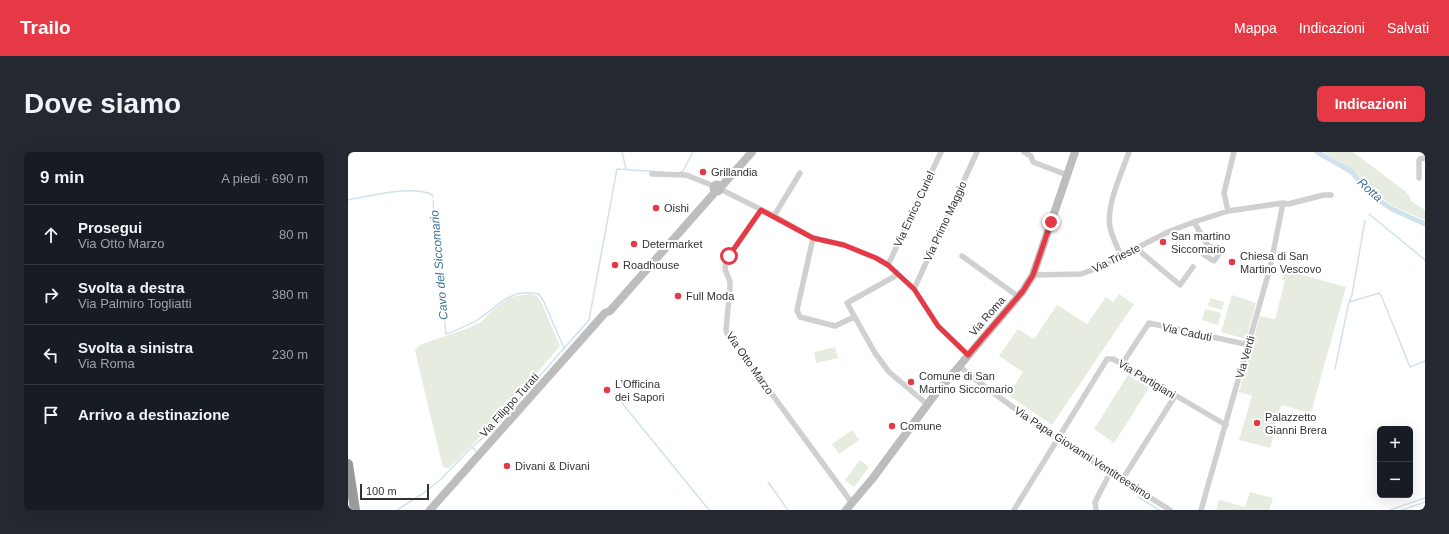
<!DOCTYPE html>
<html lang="it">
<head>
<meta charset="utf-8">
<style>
	:root { --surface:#171b24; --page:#242831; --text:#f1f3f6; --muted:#9ea1a6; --line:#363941; --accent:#e63946 }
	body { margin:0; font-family:Helvetica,sans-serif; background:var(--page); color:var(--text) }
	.controls { position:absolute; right:12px; bottom:12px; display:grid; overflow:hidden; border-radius:6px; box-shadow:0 4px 16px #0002 }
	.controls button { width:36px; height:36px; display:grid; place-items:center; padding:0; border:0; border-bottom:1px solid var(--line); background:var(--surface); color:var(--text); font:20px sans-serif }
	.scale { position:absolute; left:12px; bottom:10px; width:69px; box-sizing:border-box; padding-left:4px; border:2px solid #333; border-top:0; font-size:11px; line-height:14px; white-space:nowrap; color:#333; -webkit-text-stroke:3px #fff; paint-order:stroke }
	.stop { position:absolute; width:12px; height:12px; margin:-9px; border:3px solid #e63946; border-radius:50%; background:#fff }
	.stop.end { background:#e63946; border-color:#fff; box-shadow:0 1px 4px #0008 }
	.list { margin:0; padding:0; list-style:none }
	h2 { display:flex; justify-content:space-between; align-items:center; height:52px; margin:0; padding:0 16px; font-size:17px }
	h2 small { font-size:13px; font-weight:400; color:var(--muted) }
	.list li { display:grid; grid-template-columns:26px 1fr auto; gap:12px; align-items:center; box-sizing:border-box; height:60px; padding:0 16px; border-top:1px solid var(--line) }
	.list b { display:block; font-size:15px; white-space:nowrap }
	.list p { margin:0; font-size:13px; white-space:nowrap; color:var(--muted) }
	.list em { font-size:13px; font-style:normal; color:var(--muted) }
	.icon { flex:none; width:22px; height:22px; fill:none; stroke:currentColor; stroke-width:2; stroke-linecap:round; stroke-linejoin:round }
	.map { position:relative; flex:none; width:1077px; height:358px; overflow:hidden; border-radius:6px }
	header { display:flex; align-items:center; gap:24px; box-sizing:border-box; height:56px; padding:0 20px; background:var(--accent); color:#fff }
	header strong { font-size:19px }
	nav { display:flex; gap:22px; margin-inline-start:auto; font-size:14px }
	.intro { display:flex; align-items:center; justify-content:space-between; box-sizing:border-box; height:96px; padding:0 24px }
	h1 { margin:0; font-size:28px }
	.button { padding:10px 18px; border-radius:6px; background:var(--accent); color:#fff; font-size:14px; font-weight:700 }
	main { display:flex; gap:24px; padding:0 24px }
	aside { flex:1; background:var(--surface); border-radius:6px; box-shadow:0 4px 16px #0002 }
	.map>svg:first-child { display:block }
	.green { fill:#e6ecdf }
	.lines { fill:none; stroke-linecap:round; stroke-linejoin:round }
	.stream { stroke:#cfe2ee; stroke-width:1.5 }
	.canal { stroke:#cfe2ee; stroke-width:5 }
	.street { stroke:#d0d0d0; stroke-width:5.5 }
	.secondary { stroke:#bdbdbd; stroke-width:8 }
	.highway { stroke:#9a9a9a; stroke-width:10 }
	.route { stroke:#e63946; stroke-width:5 }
	.poi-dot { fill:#e63946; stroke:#fff; stroke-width:1.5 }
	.labels { text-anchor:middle; stroke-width:4; stroke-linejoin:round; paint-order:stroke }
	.poi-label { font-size:11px; fill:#333; stroke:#fff; text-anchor:start }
	.street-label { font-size:11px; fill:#333; stroke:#fff }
	.water-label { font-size:12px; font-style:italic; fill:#3f7597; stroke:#fff }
</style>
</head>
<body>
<header>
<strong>Trailo</strong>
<nav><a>Mappa</a><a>Indicazioni</a><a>Salvati</a></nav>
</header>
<div class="intro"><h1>Dove siamo</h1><a class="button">Indicazioni</a></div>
<main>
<aside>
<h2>9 min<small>A piedi · 690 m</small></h2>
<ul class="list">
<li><svg class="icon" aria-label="ahead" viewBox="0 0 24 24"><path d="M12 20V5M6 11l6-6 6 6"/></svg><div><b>Prosegui</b><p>Via Otto Marzo</p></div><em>80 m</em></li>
<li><svg class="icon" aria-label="right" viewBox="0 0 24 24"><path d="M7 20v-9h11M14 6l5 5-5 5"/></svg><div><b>Svolta a destra</b><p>Via Palmiro Togliatti</p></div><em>380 m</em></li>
<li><svg class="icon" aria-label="left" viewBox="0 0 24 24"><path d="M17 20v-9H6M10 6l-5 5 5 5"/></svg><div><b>Svolta a sinistra</b><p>Via Roma</p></div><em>230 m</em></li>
<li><svg class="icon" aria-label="arrive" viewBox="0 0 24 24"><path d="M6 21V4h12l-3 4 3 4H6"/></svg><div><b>Arrivo a destinazione</b></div></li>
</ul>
</aside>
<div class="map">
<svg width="1077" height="358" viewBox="0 0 1077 358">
	<rect width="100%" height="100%" fill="#fff"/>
	<!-- green -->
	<path class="green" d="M 976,0 L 1005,0 L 1057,39 L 1062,45 L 1063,49 L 1077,58 L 1077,68 L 1045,54 L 1028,42 L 1009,22 Z
		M 936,118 L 998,135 L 963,261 L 933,253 L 922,296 L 891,288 L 904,244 L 891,240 L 912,164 L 927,167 L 937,129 L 934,128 Z
		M 182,142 L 189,144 L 194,152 L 212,194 L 144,273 L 106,311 L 100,316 L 95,315 L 94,312 L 67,199 L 71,193 L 118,177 L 133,170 L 146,157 L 163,145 Z
		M 771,142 L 786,152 L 704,273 L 660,243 L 675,220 L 651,204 L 670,177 L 686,187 L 709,153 L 739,172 L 758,145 L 765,150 Z
		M 884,143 L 908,151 L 898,187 L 873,180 Z
		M 862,146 L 876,150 L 874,158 L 860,154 Z
		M 857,157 L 873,161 L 870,173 L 854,168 Z
		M 487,195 L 490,206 L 468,211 L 466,200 Z
		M 780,223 L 801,236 L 766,291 L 746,277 Z
		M 504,278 L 511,288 L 491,302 L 484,292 Z
		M 512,308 L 521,315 L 506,335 L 497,328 Z
		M 902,340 L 925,346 L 921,358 L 868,358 L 871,348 L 897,355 Z"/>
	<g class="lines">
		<!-- stream -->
		<path class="stream" d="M 274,0 L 278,17
			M 331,21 L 335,19 L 345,0
			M 0,48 C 24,43 60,34 83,42 L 85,45
			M 85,49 L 98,182 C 108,178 120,174 129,168 C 152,154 159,136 191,142 L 196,150 L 216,196
			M 1021,62 L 1077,108
			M 1001,150 L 1031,141 L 1033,143 L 1062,215 L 1077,209
			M 987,217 L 1001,150 L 1004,143 L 1017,68
			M 274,251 L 361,358
			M 124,295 L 128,299
			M 420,330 L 440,358
			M 790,345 L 811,358
			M 49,358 L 74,342 L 92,328 L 124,295 L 144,278 L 241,168 L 269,17 L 315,20
			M 1042,358 L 1077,346
			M 1054,358 L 1077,350"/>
		<!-- canal -->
		<path class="canal" d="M 969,0 L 1004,20 L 1015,34 L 1029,47 L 1044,57 L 1077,72"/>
		<!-- street -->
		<path class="street" d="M 676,0 L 683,4 L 685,10 L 719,23
			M 304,22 L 338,23 L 366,34
			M 1071,26 L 1071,9 L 1072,7 L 1077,6
			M 372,37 L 426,64 L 465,86 L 496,93 L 528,106 L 540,113 L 566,137 L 590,174 L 620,203
			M 413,58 L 378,108 L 377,117 L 382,130 L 382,135 L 378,178 L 379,181 L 504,351
			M 880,59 L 876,41 L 886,0
			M 426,64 L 452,21
			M 846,70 L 860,94
			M 465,86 L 449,158 L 452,165 L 487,174 L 506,165
			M 860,94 L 874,98 L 866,109 L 856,103 Z
			M 788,96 L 832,133 L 845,115
			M 614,104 L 671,145
			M 773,104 C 769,94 764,85 762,75 C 758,53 774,20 781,0
			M 540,113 L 593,0
			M 549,123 L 499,151 L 527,201 L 541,220 L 580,253
			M 685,123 L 733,122 L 747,117 L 820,80 L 846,70 L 880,59 L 935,51 L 940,52 L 976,43 L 983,43
			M 566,137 L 629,0
			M 774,212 L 801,171 L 901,193
			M 611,214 L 640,237 L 709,287 L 822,358
			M 774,328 L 827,244
			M 666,358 L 759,207 L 765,207 L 774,212 L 878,273
			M 748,358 L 747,350 L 762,321
			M 853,358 L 922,116 L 935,51"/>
		<!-- secondary -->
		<path class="secondary" d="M365.5 36a3.5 3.5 0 1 1 7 0a3.5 3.5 0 1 1-7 0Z
			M 372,36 L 404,0
			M 82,358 L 257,161 L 262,159 L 368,39
			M 498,358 L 525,326 L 585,245 L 675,139 L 685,123 L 727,0"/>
		<!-- highway -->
		<path class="highway" d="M 0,312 L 7,358"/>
	</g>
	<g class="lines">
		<!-- route -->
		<path class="route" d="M 381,104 L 413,58 L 465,86 L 496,93 L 528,106 L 540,113 L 566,137 L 590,174 L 620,203 L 675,139 L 685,123 L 703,70"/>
	</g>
	<!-- markers -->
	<g class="poi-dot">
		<circle cx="355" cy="20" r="4"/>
		<circle cx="308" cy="56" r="4"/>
		<circle cx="815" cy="90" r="4"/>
		<circle cx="286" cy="92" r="4"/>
		<circle cx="884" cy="110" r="4"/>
		<circle cx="267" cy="113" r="4"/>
		<circle cx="330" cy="144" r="4"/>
		<circle cx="563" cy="230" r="4"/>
		<circle cx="259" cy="238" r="4"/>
		<circle cx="909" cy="271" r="4"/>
		<circle cx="544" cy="274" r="4"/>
		<circle cx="159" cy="314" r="4"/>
	</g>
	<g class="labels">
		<!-- poi labels -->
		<g class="poi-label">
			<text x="363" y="24">Grillandia</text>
			<text x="316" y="60">Oishi</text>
			<text x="823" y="88">San martino<tspan x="823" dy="13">Siccomario</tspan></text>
			<text x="294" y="96">Determarket</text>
			<text x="892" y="108">Chiesa di San<tspan x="892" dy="13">Martino Vescovo</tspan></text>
			<text x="275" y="117">Roadhouse</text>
			<text x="338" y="148">Full Moda</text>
			<text x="571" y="228">Comune di San<tspan x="571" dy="13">Martino Siccomario</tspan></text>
			<text x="267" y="236">L’Officina<tspan x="267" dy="13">dei Sapori</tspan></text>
			<text x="917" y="269">Palazzetto<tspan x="917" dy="13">Gianni Brera</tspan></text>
			<text x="552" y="278">Comune</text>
			<text x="167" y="318">Divani &amp; Divani</text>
		</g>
		<!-- street labels -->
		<g class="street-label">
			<text transform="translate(566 57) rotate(-65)" y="4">Via Enrico Curiel</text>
			<text transform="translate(597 69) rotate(-65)" y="4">Via Primo Maggio</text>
			<text transform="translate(768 106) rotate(-26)" y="4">Via Trieste</text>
			<text transform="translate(639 164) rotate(-49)" y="4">Via Roma</text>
			<text transform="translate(839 180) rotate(12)" y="4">Via Caduti</text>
			<text transform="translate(897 205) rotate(-74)" y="4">Via Verdi</text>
			<text transform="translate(402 211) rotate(55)" y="4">Via Otto Marzo</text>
			<text transform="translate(799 227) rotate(31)" y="4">Via Partigiani</text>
			<text transform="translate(161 253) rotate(-48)" y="4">Via Filippo Turati</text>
			<text transform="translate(735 301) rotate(33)" y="4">Via Papa Giovanni Ventitreesimo</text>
		</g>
		<!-- water labels -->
		<g class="water-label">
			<text transform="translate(1022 38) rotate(42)" y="4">Rotta</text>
			<text transform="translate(91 113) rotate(-95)" y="4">Cavo del Siccomario</text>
		</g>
	</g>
</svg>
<div class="controls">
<button>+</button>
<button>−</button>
</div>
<div class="scale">100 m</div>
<div class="stop" style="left:381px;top:104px"></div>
<div class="stop end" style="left:703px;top:70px"></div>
</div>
</main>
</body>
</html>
